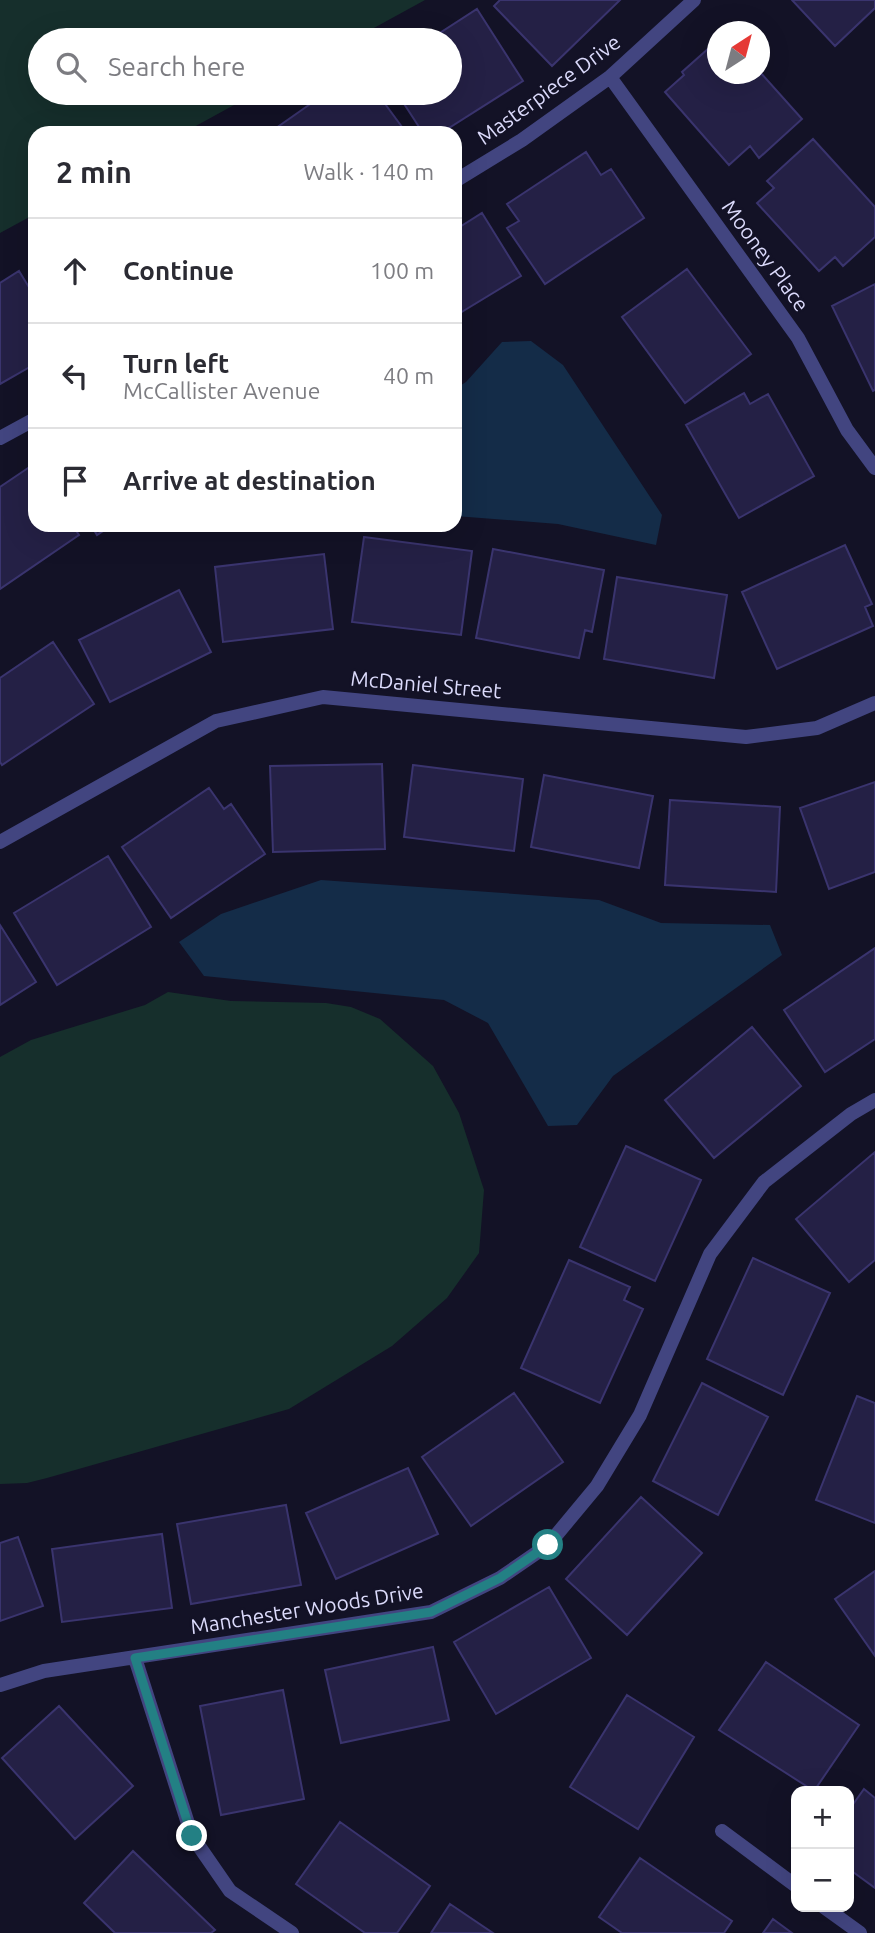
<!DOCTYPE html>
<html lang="en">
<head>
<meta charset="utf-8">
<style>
	:root { --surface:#fff; --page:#f2f2f3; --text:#2b2b33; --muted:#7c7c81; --line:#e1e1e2 }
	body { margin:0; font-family:Ubuntu,sans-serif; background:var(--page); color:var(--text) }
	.controls { position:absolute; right:21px; bottom:21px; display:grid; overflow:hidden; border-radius:14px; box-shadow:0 7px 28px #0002 }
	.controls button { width:63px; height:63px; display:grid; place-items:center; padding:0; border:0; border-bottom:2px solid var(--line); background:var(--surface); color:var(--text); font:35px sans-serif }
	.compass { position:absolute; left:707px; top:21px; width:63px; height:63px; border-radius:50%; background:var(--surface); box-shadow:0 7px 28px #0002; rotate:36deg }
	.stop { position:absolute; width:21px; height:21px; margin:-16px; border:5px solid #238084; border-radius:50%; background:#fff }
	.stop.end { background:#238084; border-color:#fff; box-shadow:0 2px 7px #0008 }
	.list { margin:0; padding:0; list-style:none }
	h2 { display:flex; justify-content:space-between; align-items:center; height:91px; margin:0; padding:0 28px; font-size:30px }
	h2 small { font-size:23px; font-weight:400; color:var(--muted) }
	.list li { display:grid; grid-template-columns:46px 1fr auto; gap:21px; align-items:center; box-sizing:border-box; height:105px; padding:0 28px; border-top:2px solid var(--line) }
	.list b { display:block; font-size:26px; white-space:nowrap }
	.list p { margin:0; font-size:23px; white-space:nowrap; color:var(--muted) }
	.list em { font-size:23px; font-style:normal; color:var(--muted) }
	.icon { flex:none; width:38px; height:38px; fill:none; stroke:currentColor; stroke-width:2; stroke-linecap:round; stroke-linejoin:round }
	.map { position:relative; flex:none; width:875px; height:1933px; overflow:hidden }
	.search { position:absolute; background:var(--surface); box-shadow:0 7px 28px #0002; left:28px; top:28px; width:434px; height:77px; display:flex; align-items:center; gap:18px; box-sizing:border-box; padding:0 24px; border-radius:38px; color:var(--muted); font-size:26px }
	.panel { position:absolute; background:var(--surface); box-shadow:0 7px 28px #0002; left:28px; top:126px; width:434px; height:406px; border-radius:21px }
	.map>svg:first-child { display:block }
	.green { fill:#162f2c }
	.water { fill:#142c48 }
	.building { fill:#242045; stroke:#3a346e; stroke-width:2 }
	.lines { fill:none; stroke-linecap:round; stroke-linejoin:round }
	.street { stroke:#424580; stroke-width:14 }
	.route { stroke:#238084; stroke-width:9 }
	.labels { text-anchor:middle; stroke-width:5; stroke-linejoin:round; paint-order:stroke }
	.street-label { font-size:21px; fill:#dbdafb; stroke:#131226 }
</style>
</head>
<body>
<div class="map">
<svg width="875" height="1933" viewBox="0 0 875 1933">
	<rect width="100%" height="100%" fill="#131226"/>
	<!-- green -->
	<path class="green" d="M 0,0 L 425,0 L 352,40 L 40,40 L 40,93 L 256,93 L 183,133 L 35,133 L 35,214 L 0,233 Z
		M 168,992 L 231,1001 L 326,1003 L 351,1007 L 380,1019 L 433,1066 L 459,1113 L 484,1190 L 479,1253 L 447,1298 L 392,1346 L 289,1409 L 47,1478 L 27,1483 L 0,1484 L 0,1057 L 31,1040 L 145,1005 Z"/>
	<!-- water -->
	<path class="water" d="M 531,341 L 563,365 L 662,515 L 656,545 L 558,524 L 455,516 L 455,389 L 466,382 L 502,342 Z
		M 321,880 L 599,900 L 661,923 L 770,925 L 782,955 L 613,1076 L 577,1125 L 548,1126 L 488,1023 L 444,1000 L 204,976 L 179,942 L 221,914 Z"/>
	<!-- building -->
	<path class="building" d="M 500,0 L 620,0 L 552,66 L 494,6 Z
		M 792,0 L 875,0 L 875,8 L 835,46 Z
		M 477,9 L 523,81 L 441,133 L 423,133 L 397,93 L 450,93 L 450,40 L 429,40 Z
		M 718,40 L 718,74 L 760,74 L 760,72 L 802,119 L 759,158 L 750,146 L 729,165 L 665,92 L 684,75 L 682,72 Z
		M 326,93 L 377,93 L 402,127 L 393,133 L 269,133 Z
		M 813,139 L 875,207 L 875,237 L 843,266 L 835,257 L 819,271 L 757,203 L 774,188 L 767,181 Z
		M 586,152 L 601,175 L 611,169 L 644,218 L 545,284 L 507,228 L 519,221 L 507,204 Z
		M 482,213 L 521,276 L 455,316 L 455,230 Z
		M 687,269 L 751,354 L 685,403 L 622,317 Z
		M 19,271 L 35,297 L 35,364 L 0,384 L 0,283 Z
		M 875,284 L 875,390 L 873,391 L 832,306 Z
		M 744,393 L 750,404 L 768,394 L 814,476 L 739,518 L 686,425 Z
		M 31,466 L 35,471 L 35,525 L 72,525 L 79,535 L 0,589 L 0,487 Z
		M 91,525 L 112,525 L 97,535 Z
		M 364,537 L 472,551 L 461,635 L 352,622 Z
		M 845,545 L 872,604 L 865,607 L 873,626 L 777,669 L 742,592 Z
		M 493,549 L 604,570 L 592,632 L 585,630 L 579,658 L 476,638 Z
		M 324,554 L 333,629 L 223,642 L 215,567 Z
		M 617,577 L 727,595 L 714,678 L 604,659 Z
		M 179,590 L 211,652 L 110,702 L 79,640 Z
		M 53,642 L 94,704 L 2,765 L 0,762 L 0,678 Z
		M 382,764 L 385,849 L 273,852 L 270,766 Z
		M 413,765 L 523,779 L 514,851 L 404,837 Z
		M 544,775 L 653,796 L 639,868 L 531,847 Z
		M 875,782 L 875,872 L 829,889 L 800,808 Z
		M 209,788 L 224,809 L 231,804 L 265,854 L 171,918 L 122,847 Z
		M 670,800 L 780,807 L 776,892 L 665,885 Z
		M 108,856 L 151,927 L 57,985 L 14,913 Z
		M 0,925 L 36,982 L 0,1005 Z
		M 875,948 L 875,1039 L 825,1072 L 784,1010 Z
		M 752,1027 L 801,1086 L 714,1158 L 665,1100 Z
		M 626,1146 L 701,1180 L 655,1281 L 580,1247 Z
		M 875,1152 L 875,1260 L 849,1282 L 796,1219 Z
		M 753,1258 L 830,1293 L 783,1395 L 707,1359 Z
		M 569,1260 L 630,1287 L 624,1300 L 643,1309 L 600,1403 L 521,1368 Z
		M 702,1383 L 768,1417 L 718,1515 L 653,1481 Z
		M 514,1393 L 563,1462 L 471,1526 L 422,1457 Z
		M 857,1396 L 875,1403 L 875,1523 L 816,1500 Z
		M 408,1468 L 438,1534 L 336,1579 L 306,1513 Z
		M 641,1497 L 702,1553 L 627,1635 L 566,1579 Z
		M 286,1505 L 301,1585 L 191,1604 L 177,1524 Z
		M 162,1534 L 172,1608 L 62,1622 L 52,1549 Z
		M 18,1537 L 43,1606 L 0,1621 L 0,1543 Z
		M 875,1571 L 875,1656 L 835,1599 Z
		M 549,1587 L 591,1658 L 496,1714 L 454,1642 Z
		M 433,1647 L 449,1720 L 341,1743 L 325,1670 Z
		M 766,1662 L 859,1725 L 814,1791 L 719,1730 Z
		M 283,1690 L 304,1799 L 221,1815 L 200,1706 Z
		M 627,1695 L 694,1737 L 638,1829 L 570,1787 Z
		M 59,1706 L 133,1786 L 75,1839 L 2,1758 Z
		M 864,1789 L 875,1798 L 875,1888 L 849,1869 L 849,1810 Z
		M 340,1822 L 430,1886 L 397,1933 L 365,1933 L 296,1884 Z
		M 133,1851 L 215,1930 L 211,1933 L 115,1933 L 84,1903 Z
		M 640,1858 L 732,1921 L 724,1933 L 622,1933 L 599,1917 Z
		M 450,1904 L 493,1933 L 431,1933 Z
		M 773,1919 L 792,1933 L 763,1933 Z"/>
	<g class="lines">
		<!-- street -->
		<path class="street" d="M 610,77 L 798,338 L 847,430 L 875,468
			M 455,181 L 522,140 L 610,77 L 694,0
			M 0,438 L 35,419
			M 0,842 L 216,721 L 323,697 L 746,737 L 817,728 L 875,703
			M 135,1658 L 192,1836 L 230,1891 L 292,1933
			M 0,1685 L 44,1671 L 431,1612 L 500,1578 L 548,1545 L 597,1486 L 640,1415 L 710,1254 L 764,1182 L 851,1114 L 875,1100
			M 722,1831 L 796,1886
			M 824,1907 L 860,1933"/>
	</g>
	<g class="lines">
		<!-- route -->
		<path class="route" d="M 192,1836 L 135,1658 L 431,1612 L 500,1578 L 548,1545"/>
	</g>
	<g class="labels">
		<!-- street labels -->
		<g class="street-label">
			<text transform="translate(549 90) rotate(-36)" y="7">Masterpiece Drive</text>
			<text transform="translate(765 256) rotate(54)" y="7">Mooney Place</text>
			<text transform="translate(426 685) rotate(5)" y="7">McDaniel Street</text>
			<text transform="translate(307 1609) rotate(-9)" y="7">Manchester Woods Drive</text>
		</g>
	</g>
</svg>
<div class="controls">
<button>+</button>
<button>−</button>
</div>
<svg class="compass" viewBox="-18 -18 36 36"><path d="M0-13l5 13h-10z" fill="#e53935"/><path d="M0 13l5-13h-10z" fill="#7c7c81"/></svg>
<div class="stop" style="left:548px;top:1545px"></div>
<div class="stop end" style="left:192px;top:1836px"></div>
<div class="search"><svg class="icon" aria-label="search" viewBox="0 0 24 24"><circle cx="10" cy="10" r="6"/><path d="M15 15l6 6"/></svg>Search here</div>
<section class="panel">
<h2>2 min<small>Walk · 140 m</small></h2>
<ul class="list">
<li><svg class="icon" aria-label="ahead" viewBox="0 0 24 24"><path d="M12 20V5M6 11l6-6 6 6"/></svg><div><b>Continue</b></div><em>100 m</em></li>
<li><svg class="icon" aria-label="left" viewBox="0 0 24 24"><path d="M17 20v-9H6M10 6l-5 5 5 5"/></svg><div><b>Turn left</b><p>McCallister Avenue</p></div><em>40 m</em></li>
<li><svg class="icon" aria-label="arrive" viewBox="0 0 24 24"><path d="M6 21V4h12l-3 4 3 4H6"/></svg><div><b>Arrive at destination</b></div></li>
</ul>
</section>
</div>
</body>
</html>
